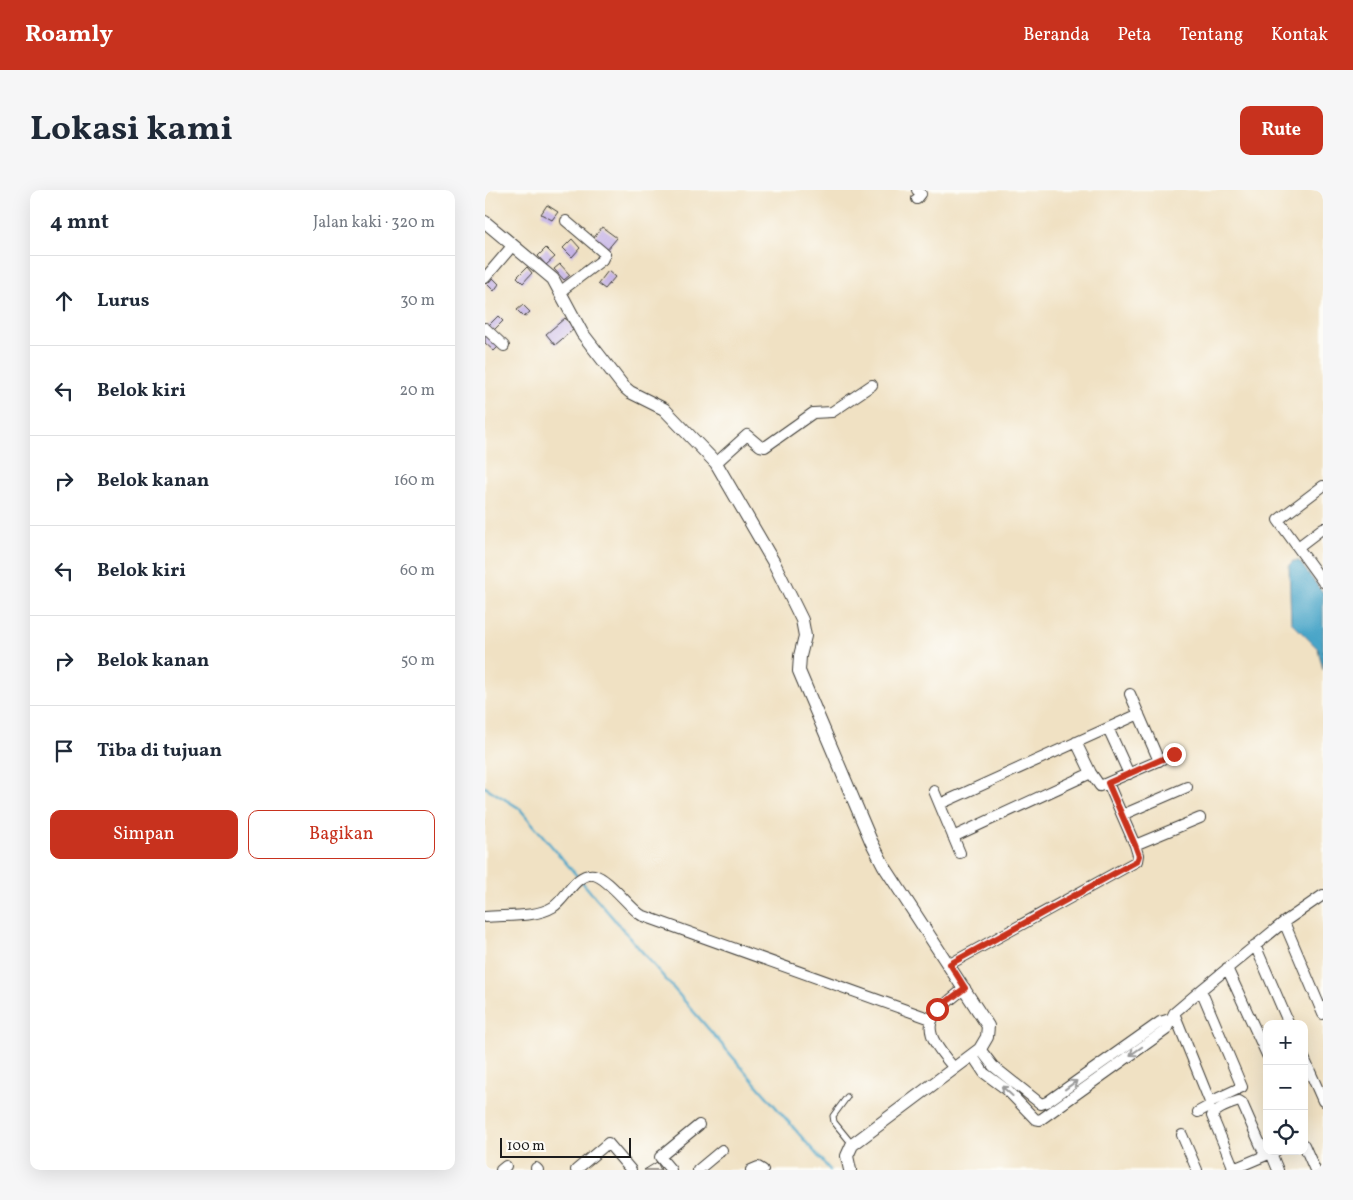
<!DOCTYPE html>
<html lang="id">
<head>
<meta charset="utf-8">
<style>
	:root { --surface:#fff; --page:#f6f6f7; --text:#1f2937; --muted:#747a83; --line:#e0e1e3; --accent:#c8321e }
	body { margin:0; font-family:Vollkorn,serif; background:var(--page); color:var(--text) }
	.controls { position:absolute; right:15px; bottom:15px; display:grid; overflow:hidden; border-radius:10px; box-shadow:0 5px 20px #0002 }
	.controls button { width:45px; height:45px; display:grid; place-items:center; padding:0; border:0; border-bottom:1px solid var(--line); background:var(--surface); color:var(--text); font:25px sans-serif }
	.scale { position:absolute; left:15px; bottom:12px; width:131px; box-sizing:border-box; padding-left:5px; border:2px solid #1c1c1c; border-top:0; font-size:14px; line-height:18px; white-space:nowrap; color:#1c1c1c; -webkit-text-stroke:4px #fdfcf7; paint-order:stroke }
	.stop { position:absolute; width:15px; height:15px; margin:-11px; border:4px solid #c8321e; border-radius:50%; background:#fff }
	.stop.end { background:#c8321e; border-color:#fff; box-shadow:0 1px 5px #0008 }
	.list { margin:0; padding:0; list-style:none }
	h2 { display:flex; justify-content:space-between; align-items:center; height:65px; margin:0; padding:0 20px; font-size:21px }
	h2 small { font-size:16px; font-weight:400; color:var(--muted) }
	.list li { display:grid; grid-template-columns:32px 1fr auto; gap:15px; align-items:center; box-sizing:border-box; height:90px; padding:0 20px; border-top:1px solid var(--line) }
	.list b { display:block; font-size:19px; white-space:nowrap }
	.list em { font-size:16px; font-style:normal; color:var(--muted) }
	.actions { display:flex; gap:10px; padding:15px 20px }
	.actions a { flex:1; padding:11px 0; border:1px solid var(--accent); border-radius:10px; text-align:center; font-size:18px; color:var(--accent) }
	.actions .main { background:var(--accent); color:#fff }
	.icon { flex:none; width:28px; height:28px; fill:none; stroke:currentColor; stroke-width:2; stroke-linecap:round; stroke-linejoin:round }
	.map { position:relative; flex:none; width:838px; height:980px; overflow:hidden; border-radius:10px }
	header { display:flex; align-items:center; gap:30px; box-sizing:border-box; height:70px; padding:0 25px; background:var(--accent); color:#fff }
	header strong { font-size:24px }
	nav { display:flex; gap:28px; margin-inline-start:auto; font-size:18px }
	.intro { display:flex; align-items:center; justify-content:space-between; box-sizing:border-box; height:120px; padding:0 30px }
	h1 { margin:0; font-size:35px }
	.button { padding:12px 22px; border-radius:10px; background:var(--accent); color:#fff; font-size:18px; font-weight:700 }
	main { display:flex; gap:30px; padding:0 30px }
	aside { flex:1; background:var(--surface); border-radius:10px; box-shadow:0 5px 20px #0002 }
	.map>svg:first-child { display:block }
	.water { fill:#49a5c8; stroke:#326072 }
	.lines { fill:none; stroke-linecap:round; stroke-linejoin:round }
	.stream { stroke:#49a5c8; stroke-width:2.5 }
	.building { fill:#c3b0e5 }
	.service-casing { stroke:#3c3a35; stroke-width:7 }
	.minor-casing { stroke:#3c3a35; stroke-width:12 }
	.tertiary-casing { stroke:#3c3a35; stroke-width:14 }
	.service { stroke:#fff; stroke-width:5 }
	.minor { stroke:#fff; stroke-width:10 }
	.tertiary { stroke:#fff; stroke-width:12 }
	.oneway { stroke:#999 }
	.route { stroke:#c8321e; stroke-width:6 }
</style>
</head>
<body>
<header>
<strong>Roamly</strong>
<nav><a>Beranda</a><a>Peta</a><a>Tentang</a><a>Kontak</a></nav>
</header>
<div class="intro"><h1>Lokasi kami</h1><a class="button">Rute</a></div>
<main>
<aside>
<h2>4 mnt<small>Jalan kaki · 320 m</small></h2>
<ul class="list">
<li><svg class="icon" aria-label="ahead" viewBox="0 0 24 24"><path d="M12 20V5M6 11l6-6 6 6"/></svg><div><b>Lurus</b></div><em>30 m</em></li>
<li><svg class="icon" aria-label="left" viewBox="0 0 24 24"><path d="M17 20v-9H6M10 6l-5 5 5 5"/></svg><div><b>Belok kiri</b></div><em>20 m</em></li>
<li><svg class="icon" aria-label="right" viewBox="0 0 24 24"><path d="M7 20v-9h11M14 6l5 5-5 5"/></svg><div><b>Belok kanan</b></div><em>160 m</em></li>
<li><svg class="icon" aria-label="left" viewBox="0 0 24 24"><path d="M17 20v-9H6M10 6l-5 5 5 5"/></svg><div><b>Belok kiri</b></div><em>60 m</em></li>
<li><svg class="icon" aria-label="right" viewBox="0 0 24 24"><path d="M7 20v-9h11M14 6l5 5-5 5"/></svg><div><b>Belok kanan</b></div><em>50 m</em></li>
<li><svg class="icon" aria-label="arrive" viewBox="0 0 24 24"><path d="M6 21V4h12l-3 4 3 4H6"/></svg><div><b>Tiba di tujuan</b></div></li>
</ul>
<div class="actions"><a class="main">Simpan</a><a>Bagikan</a></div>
</aside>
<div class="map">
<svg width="838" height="980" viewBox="0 0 838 980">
	<rect width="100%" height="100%" fill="#fdfcf7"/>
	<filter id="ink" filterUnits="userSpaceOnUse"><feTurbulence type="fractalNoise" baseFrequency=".02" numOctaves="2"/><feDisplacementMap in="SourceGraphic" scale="10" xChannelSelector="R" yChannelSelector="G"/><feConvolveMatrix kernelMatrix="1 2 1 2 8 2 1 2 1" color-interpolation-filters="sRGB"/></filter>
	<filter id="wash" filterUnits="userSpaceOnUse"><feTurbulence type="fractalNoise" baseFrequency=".0096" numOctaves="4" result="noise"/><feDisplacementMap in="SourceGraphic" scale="20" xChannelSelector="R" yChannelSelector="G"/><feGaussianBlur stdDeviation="1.12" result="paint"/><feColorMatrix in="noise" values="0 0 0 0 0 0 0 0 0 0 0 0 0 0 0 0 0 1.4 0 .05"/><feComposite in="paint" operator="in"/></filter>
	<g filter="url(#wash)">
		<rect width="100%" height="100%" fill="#f0e1c3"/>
		<!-- water -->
		<path class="water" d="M 808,371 L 814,371 L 838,403 L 838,480 L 833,459 L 806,432 L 804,375 Z"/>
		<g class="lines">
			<!-- stream -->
			<path class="stream" d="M 0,597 L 34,618 L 93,687
				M 97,692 L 345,980"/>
		</g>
		<g id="blocks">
			<!-- building -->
			<path class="building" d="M 62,15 L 73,22 L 67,30 L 56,24 Z
				M 117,37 L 132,48 L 122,60 L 108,49 Z
				M 87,49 L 95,58 L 87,67 L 78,58 Z
				M 61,58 L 70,67 L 61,75 L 53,66 Z
				M 75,74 L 85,85 L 79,90 L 69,79 Z
				M 42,77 L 47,83 L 38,93 L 32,87 Z
				M 123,81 L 130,87 L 120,99 L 113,94 Z
				M 7,87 L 14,94 L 9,101 L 1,93 Z
				M 38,115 L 45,122 L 39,127 L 32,120 Z
				M 13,126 L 18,131 L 8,141 L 2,137 Z
				M 80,128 L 89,139 L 70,155 L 61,144 Z
				M 3,142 L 16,154 L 9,161 L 0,153 L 0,145 Z
				M 172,972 L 176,980 L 159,980 Z"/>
		</g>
	</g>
	<g filter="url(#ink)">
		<use href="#blocks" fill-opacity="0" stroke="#3c3a35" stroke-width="1"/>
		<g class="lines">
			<defs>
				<path id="service" d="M 362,907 L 348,926 L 349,932 L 367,954"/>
				<path id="minor" d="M 432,9 L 436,4 L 432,0
					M 0,88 L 28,55
					M 76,101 L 117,70 L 120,64 L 81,31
					M 0,138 L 19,156
					M 231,273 L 262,245 L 275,256 L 280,257 L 328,223 L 347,222 L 387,195
					M 838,296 L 793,330 L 838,392
					M 813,357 L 838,338
					M 645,504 L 674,571
					M 623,538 L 644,584
					M 591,552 L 606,583 L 615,596 L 689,564
					M 449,601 L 475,663
					M 455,614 L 654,524
					M 637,625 L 702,597
					M 468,647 L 606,583
					M 650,655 L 715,628
					M 0,727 C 21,725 50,728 68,717 C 81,709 91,682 109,685 C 123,688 143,716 156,725 L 446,829
					M 799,732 L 838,824
					M 770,755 L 804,834
					M 465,774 L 652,671 L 653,665 L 650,655 L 623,593
					M 742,778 L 782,865
					M 689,823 L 725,912
					M 495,859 L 508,876 L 556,914 L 562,912 L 675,832 L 685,829
					M 487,865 L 499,883 L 522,900 L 550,929 L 555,930 L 681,840 L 689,823 L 716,800 L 799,732 L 838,705
					M 819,868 L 838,911
					M 469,878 C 433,836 440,829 480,798
					M 713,922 L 724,916 L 725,912 L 757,897 L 716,800
					M 697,945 L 712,980
					M 819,955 L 830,980
					M 786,963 L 793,980
					M 51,978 L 53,980
					M 749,979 L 727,926 C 731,918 745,914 754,911 L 757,913 L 780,965
					M 16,980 L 21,976
					M 91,980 L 123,953 L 146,980
					M 186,980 L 175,967 L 214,935
					M 213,980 L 237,960
					M 266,980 L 273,977 L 278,980
					M 746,980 L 791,961"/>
				<path id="tertiary" d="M 0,32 L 68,89 L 97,143 L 138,196 L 145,202 L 179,219 L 231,273 L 289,373 L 317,430 L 320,446 L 315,466 L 314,481 L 386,651 L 399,676 L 503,836 L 502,847 L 495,859 L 367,955 L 362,966 L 365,980"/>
			</defs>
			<!-- service casing -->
			<use href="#service" class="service-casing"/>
			<!-- minor casing -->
			<use href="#minor" class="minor-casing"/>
			<!-- tertiary casing -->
			<use href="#tertiary" class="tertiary-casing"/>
			<!-- service -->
			<use href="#service" class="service"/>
			<!-- minor -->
			<use href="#minor" class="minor"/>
			<!-- tertiary -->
			<use href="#tertiary" class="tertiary"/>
		</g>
		<!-- one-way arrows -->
		<defs><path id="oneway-shaft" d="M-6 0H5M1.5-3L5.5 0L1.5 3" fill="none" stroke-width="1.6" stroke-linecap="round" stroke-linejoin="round" transform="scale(1.25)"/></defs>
		<g class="oneway">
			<use href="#oneway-shaft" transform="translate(651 861) rotate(145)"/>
			<use href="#oneway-shaft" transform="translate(586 895) rotate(-36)"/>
			<use href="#oneway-shaft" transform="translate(522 901) rotate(-138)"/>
		</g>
	</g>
	<g class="lines" filter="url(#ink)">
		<!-- route -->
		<path class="route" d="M 452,819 L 480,798 L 465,774 L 652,671 L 654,666 L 650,655 L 623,593 L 689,564"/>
	</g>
</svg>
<div class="controls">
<button>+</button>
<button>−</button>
<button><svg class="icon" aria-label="locate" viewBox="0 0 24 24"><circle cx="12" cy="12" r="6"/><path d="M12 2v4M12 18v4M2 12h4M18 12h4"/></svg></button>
</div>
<div class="scale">100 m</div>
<div class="stop" style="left:452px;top:819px"></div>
<div class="stop end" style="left:689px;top:564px"></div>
</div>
</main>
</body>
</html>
